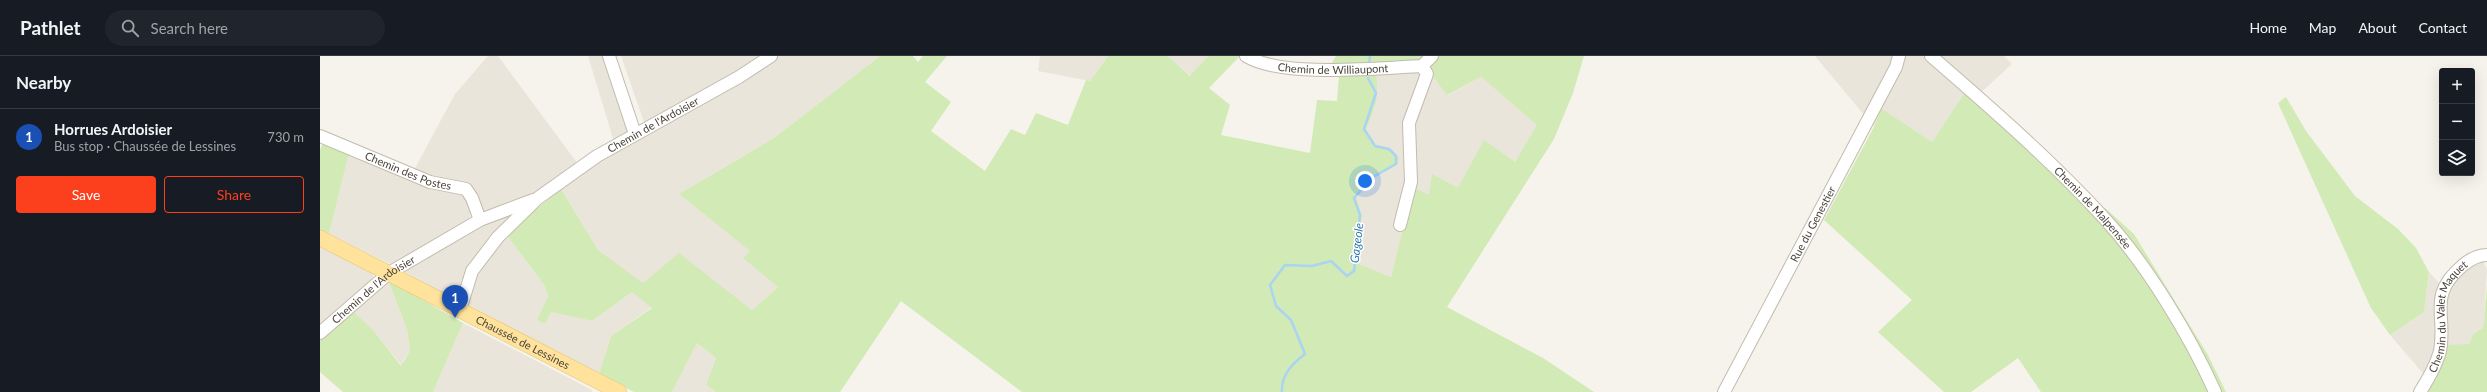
<!DOCTYPE html>
<html lang="en">
<head>
<meta charset="utf-8">
<style>
	:root { --surface:#171b24; --page:#20242c; --text:#f1f3f6; --muted:#9ea1a6; --line:#363941; --accent:#fc3f1d }
	body { margin:0; font-family:Lato,sans-serif; background:var(--page); color:var(--text) }
	.controls { position:absolute; right:12px; top:12px; display:grid; overflow:hidden; border-radius:4px; box-shadow:0 4px 16px #0002 }
	.controls button { width:36px; height:36px; display:grid; place-items:center; padding:0; border:0; border-bottom:1px solid var(--line); background:var(--surface); color:var(--text); font:20px sans-serif }
	.you { position:absolute; left:1045px; top:125px; width:14px; height:14px; margin:-10px; border:3px solid #fff; border-radius:50%; background:#1a73e8; box-shadow:0 0 0 6px #1a73e833 }
	.badge { display:grid; place-items:center; width:26px; height:26px; border-radius:50%; background:var(--accent); color:#fff; font-size:13px; font-weight:700 }
	.pin { position:absolute; translate:-50% -33px; filter:drop-shadow(0 1px 2px #0008) }
	.pin::after { content:''; position:absolute; top:21px; width:14px; height:12px; background:inherit; clip-path:polygon(0 0,100% 0,50% 100%) }
	.list { margin:0; padding:0; list-style:none }
	h2 { display:flex; justify-content:space-between; align-items:center; height:52px; margin:0; padding:0 16px; font-size:17px }
	h2 small { font-size:13px; font-weight:400; color:var(--muted) }
	.list li { display:grid; grid-template-columns:26px 1fr auto; gap:12px; align-items:center; box-sizing:border-box; height:56px; padding:0 16px; border-top:1px solid var(--line) }
	.list b { display:block; font-size:15px; white-space:nowrap }
	.list p { margin:0; font-size:13px; white-space:nowrap; color:var(--muted) }
	.list em { font-size:13px; font-style:normal; color:var(--muted) }
	.actions { display:flex; gap:8px; padding:12px 16px }
	.actions a { flex:1; padding:9px 0; border:1px solid var(--accent); border-radius:4px; text-align:center; font-size:14px; color:var(--accent) }
	.actions .main { background:var(--accent); color:#fff }
	.icon { flex:none; width:22px; height:22px; fill:none; stroke:currentColor; stroke-width:2; stroke-linecap:round; stroke-linejoin:round }
	.map { position:relative; flex:none; width:2167px; height:336px; overflow:hidden }
	header { display:flex; align-items:center; gap:24px; box-sizing:border-box; height:56px; padding:0 20px; background:var(--surface); border-bottom:1px solid var(--line) }
	header strong { font-size:19px }
	nav { display:flex; gap:22px; margin-inline-start:auto; font-size:14px }
	.search { width:280px; height:36px; background:var(--page); display:flex; align-items:center; gap:10px; box-sizing:border-box; padding:0 14px; border-radius:22px; color:var(--muted); font-size:15px }
	main { display:flex }
	aside { flex:1; background:var(--surface) }
	.map>svg:first-child { display:block }
	.residential { fill:#eae5da }
	.green { fill:#d2eab5; fill-rule:evenodd }
	.lines { fill:none; stroke-linecap:round; stroke-linejoin:round }
	.stream { stroke:#a9d4f2; stroke-width:2.5 }
	.minor-casing { stroke:#c2bbae; stroke-width:14 }
	.major-casing { stroke:#e6c16a; stroke-width:16 }
	.minor { stroke:#fff; stroke-width:12 }
	.major { stroke:#ffe39c; stroke-width:15 }
	.labels { text-anchor:middle; stroke-width:3; stroke-linejoin:round; paint-order:stroke }
	.street-label { font-size:11px; fill:#4b4439; stroke:#fff }
	.water-label { font-size:12px; font-style:italic; fill:#2e7ab2; stroke:#fff }
</style>
</head>
<body>
<header>
<strong>Pathlet</strong>
<div class="search"><svg class="icon" aria-label="search" viewBox="0 0 24 24"><circle cx="10" cy="10" r="6"/><path d="M15 15l6 6"/></svg>Search here</div>
<nav><a>Home</a><a>Map</a><a>About</a><a>Contact</a></nav>
</header>
<main>
<aside>
<h2>Nearby<small></small></h2>
<ul class="list">
<li><span class="badge" style="background:#1a4fb4">1</span><div><b>Horrues Ardoisier</b><p>Bus stop · Chaussée de Lessines</p></div><em>730 m</em></li>
</ul>
<div class="actions"><a class="main">Save</a><a>Share</a></div>
</aside>
<div class="map">
<svg width="2167" height="336" viewBox="0 0 2167 336">
	<rect width="100%" height="100%" fill="#f6f3ec"/>
	<!-- residential -->
	<path class="residential" d="M 168,0 L 178,0 L 258,108 L 294,86 L 268,0 L 293,0 L 317,72 L 325,69 L 301,0 L 560,0 L 454,82 L 359,138 L 431,195 L 424,202 L 458,231 L 432,254 L 359,198 L 323,228 L 278,194 L 241,133 L 166,157 L 147,130 L 123,125 L 94,114 L 135,38 Z
		M 720,0 L 788,0 L 770,25 L 718,15 Z
		M 848,0 L 888,0 L 871,20 Z
		M 1495,0 L 1684,0 L 1692,8 L 1654,43 L 1645,36 L 1612,86 L 1561,52 L 1554,71 Z
		M 1102,6 L 1128,39 L 1161,21 L 1218,69 L 1195,106 L 1138,133 L 1112,119 L 1109,140 L 1093,131 L 1071,221 L 1037,207 L 1042,159 L 1035,142 L 1053,122 L 1077,109 L 1070,92 L 1056,89 L 1046,73 L 1055,52 L 1055,11 Z
		M 29,97 L 144,135 L 150,144 L 150,163 L 74,210 L 9,178 Z
		M 197,155 L 141,240 L 136,244 L 85,216 L 87,212 L 150,172 Z
		M 186,178 L 225,230 L 228,240 L 217,264 L 225,268 L 231,256 L 272,265 L 312,236 L 332,251 L 291,280 L 279,318 L 147,248 L 161,211 Z
		M 0,189 L 54,217 L 50,229 L 0,273 Z
		M 2159,195 L 2167,214 L 2163,272 L 2153,278 L 2149,288 L 2107,322 L 2070,279 L 2104,256 L 2109,216 L 2120,228 Z
		M 68,224 L 87,273 L 90,295 L 83,305 L 82,310 L 54,275 L 33,255 Z
		M 143,267 L 272,334 L 272,336 L 113,336 Z
		M 377,287 L 396,302 L 386,329 L 396,336 L 352,336 Z"/>
	<!-- green -->
	<path class="green" d="M 560,0 L 593,0 L 598,6 L 603,0 L 627,0 L 605,26 L 631,46 L 611,75 L 665,115 L 691,73 L 705,79 L 716,57 L 748,69 L 766,24 L 770,25 L 788,0 L 848,0 L 870,20 L 888,0 L 920,0 L 889,32 L 910,49 L 901,79 L 990,97 L 997,44 L 1017,45 L 1019,18 L 1009,11 L 1016,0 L 1264,0 L 1253,37 L 1234,83 L 1127,251 L 1223,302 L 1274,336 L 702,336 L 581,245 L 520,336 L 396,336 L 386,329 L 396,302 L 377,287 L 352,336 L 314,336 L 279,318 L 291,280 L 332,252 L 312,236 L 272,265 L 231,256 L 225,268 L 217,264 L 228,240 L 225,230 L 186,178 L 241,133 L 278,194 L 323,227 L 359,197 L 432,254 L 458,231 L 423,202 L 430,195 L 359,138 L 454,82 ZM 1102,6 L 1127,39 L 1161,21 L 1217,69 L 1195,106 L 1164,84 L 1138,132 L 1112,118 L 1109,139 L 1093,131 L 1071,221 L 1037,207 L 1042,159 L 1036,142 L 1053,122 L 1077,109 L 1079,102 L 1070,92 L 1056,89 L 1046,73 C 1058,47 1059,39 1055,11 Z
		M 1645,36 L 1778,154 L 1785,152 L 1814,178 L 1888,299 L 1906,336 L 1721,336 L 1698,302 L 1651,336 L 1624,336 L 1558,276 L 1592,244 L 1504,164 L 1554,71 L 1561,52 L 1612,86 Z
		M 1966,41 L 1986,75 L 2035,140 L 2078,173 L 2096,192 L 2109,216 L 2104,256 L 2070,279 L 2051,252 L 1958,47 Z
		M 4,85 L 29,97 L 9,178 L 0,174 L 0,94 Z
		M 68,224 L 143,267 L 113,336 L 23,336 L 0,316 L 0,284 L 33,255 L 54,275 L 81,310 L 90,295 L 87,273 Z
		M 2167,229 L 2167,336 L 2098,336 L 2126,289 L 2149,288 L 2153,278 L 2163,272 Z"/>
	<g class="lines">
		<!-- stream -->
		<path class="stream" d="M 1049,8 L 1050,0
			M 962,336 C 961,319 972,308 985,298 L 971,264 L 956,250 L 950,229 L 965,209 L 992,210 L 1011,205 L 1027,220 L 1034,215 L 1040,159 L 1034,142 L 1053,121 L 1076,108 L 1076,100 L 1069,93 L 1055,90 L 1044,73 L 1056,37 L 1048,22"/>
		<defs>
			<g id="minor">
				<path d="M 289,0 L 315,78"/>
				<path id="s1" d="M 926,0 C 962,22 1058,12 1102,10 L 1112,0"/>
				<path id="s2" d="M 1611,0 C 1671,52 1731,104 1785,163 C 1827,209 1870,280 1895,336"/>
				<path id="s3" d="M 0,80 L 110,126 L 146,133 L 152,142 L 160,164"/>
				<path d="M 1080,169 L 1091,126 L 1089,67 L 1107,18 L 1102,10"/>
				<path id="s4" d="M 140,254 L 152,215 L 178,181 L 218,142 L 277,100 L 419,21 L 451,0"/>
				<path id="s5" d="M 0,277 L 69,217 L 160,164 L 213,144"/>
				<path id="s6" d="M 1404,336 L 1576,11 L 1579,0"/>
				<path id="s7" d="M 2100,336 C 2108,323 2116,310 2120,295 C 2127,259 2107,240 2142,210 C 2149,204 2158,199 2167,199"/>
			</g>
			<g id="major">
				<path id="s8" d="M 0,182 L 299,336"/>
			</g>
		</defs>
		<!-- minor casing -->
		<use href="#minor" class="minor-casing"/>
		<!-- major casing -->
		<use href="#major" class="major-casing"/>
		<!-- minor -->
		<use href="#minor" class="minor"/>
		<!-- major -->
		<use href="#major" class="major"/>
	</g>
	<g class="labels">
		<!-- street labels -->
		<g class="street-label">
			<text dy="4" stroke="none"><textPath href="#s1" startOffset="89">Chemin de Williaupont</textPath></text>
			<text dy="4" stroke="none"><textPath href="#s4" startOffset="276">Chemin de l'Ardoisier</textPath></text>
			<text dy="4" stroke="none"><textPath href="#s3" startOffset="95">Chemin des Postes</textPath></text>
			<text dy="4" stroke="none"><textPath href="#s2" startOffset="222">Chemin de Malpensée</textPath></text>
			<text dy="4" stroke="none"><textPath href="#s6" startOffset="190">Rue du Genestier</textPath></text>
			<text dy="4" stroke="none"><textPath href="#s5" startOffset="69">Chemin de l'Ardoisier</textPath></text>
			<text dy="4" stroke="none"><textPath href="#s7" startOffset="83">Chemin du Valet Maquet</textPath></text>
			<text dy="4" stroke="none"><textPath href="#s8" startOffset="228">Chaussée de Lessines</textPath></text>
		</g>
		<!-- water labels -->
		<g class="water-label">
			<text transform="translate(1037 187) rotate(-83)" y="4">Gageole</text>
		</g>
	</g>
</svg>
<div class="controls">
<button>+</button>
<button>−</button>
<button><svg class="icon" aria-label="layers" viewBox="0 0 24 24"><path d="M12 4l9 5-9 5-9-5zM3 14l9 5 9-5"/></svg></button>
</div>
<div class="you"></div>
<div class="pin badge" style="left:135px;top:262px;background:#1a4fb4">1</div>
</div>
</main>
</body>
</html>
